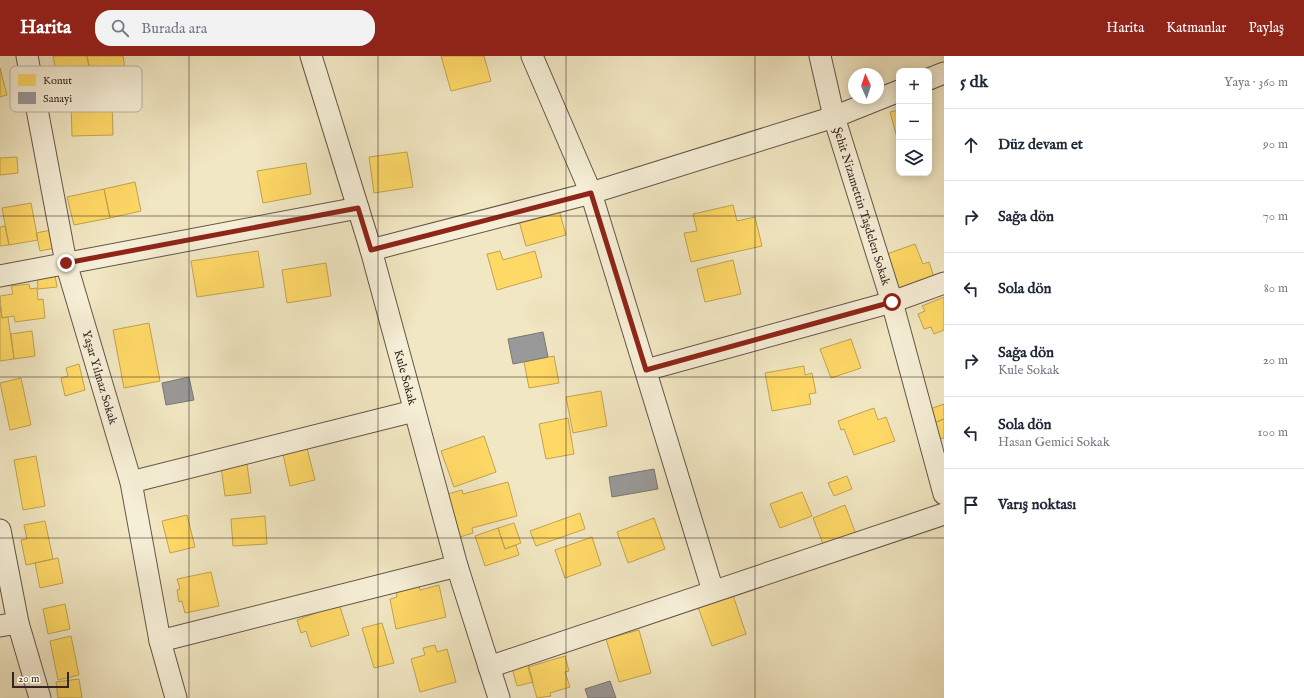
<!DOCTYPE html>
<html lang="tr">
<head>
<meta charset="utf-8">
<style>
	:root { --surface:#fff; --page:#f2f2f3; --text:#1f2937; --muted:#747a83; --line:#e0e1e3; --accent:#8f2418 }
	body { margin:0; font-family:"IM FELL English",serif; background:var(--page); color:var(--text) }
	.controls { position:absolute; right:12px; top:12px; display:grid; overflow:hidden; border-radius:8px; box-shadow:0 2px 10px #0003 }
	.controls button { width:36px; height:36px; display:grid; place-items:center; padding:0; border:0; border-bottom:1px solid var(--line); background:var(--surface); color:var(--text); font:20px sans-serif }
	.compass { position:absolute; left:848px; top:12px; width:36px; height:36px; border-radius:50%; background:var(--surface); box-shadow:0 2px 10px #0003; rotate:357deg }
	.scale { position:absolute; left:12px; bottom:10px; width:57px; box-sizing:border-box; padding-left:4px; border:2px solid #352520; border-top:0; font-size:11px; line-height:14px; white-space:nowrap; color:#352520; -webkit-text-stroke:3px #f6efd7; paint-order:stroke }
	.stop { position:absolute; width:12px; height:12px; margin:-9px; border:3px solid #8f2418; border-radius:50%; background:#fff }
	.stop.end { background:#8f2418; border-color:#fff; box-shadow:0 1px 4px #0008 }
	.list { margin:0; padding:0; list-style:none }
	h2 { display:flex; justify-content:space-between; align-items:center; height:52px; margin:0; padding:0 16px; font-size:17px }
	h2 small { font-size:13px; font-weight:400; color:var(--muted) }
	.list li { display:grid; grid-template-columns:26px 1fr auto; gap:12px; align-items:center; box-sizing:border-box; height:72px; padding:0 16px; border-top:1px solid var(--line) }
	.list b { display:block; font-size:15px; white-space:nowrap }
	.list p { margin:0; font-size:13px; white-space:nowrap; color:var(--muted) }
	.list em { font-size:13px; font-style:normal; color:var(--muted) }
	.icon { flex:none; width:22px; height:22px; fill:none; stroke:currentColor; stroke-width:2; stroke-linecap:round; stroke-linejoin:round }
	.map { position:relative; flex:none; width:944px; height:642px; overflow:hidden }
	header { display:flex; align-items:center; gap:24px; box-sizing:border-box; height:56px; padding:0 20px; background:var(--accent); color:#fff }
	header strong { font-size:19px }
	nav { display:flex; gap:22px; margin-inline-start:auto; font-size:14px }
	.search { width:280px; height:36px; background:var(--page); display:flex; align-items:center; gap:10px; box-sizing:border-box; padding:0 14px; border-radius:16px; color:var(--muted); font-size:15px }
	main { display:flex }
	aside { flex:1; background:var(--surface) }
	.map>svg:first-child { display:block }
	.homes { fill:#ffd966; stroke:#c2a351 }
	.industry { fill:#999; stroke:#7b7675 }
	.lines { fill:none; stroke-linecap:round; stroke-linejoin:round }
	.minor-casing { stroke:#645648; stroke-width:23 }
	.minor { stroke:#f6efd7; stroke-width:21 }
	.route { stroke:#8f2418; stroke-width:5 }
	.grid { fill:none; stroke:#352520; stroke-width:1; stroke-opacity:0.55 }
	.labels { text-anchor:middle; stroke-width:4; stroke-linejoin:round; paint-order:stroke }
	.street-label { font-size:12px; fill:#352520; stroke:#f6efd7 }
	.key { fill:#f6efd7; stroke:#bcb2a0; stroke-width:1 }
	.key-label { font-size:11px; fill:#352520 }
</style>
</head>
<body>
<header>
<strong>Harita</strong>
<div class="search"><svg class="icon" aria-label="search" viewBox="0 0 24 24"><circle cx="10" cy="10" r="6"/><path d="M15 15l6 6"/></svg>Burada ara</div>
<nav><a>Harita</a><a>Katmanlar</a><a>Paylaş</a></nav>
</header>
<main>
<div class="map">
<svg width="944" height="642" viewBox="0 0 944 642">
	<rect width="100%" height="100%" fill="#f1e7c2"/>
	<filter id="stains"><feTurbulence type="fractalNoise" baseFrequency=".005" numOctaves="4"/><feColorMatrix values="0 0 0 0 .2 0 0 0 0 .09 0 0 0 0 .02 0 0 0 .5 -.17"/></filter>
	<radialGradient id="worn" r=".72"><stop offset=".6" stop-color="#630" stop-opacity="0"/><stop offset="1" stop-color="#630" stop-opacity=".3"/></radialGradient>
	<!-- homes -->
	<path class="homes" d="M 53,0 L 87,0 L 93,31 L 60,38 Z
		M 87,0 L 123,0 L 127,25 L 93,31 Z
		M 441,0 L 484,0 L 491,25 L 451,35 Z
		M 0,12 L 7,39 L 0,41 Z
		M 112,45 L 113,79 L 72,80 L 71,46 Z
		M 899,54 L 899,89 L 890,56 Z
		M 407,96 L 413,131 L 374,137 L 369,101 Z
		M 17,101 L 18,117 L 0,119 L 0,102 Z
		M 306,107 L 311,138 L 263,147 L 257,115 Z
		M 135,126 L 141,155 L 110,162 L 104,133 Z
		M 104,133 L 110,162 L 74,169 L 67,141 Z
		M 31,147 L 38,184 L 9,189 L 2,152 Z
		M 733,149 L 737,165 L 755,161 L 762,190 L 691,206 L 684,177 L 697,175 L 693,158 Z
		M 559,154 L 566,179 L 526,190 L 517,158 Z
		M 5,170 L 9,189 L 0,190 L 0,171 Z
		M 51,174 L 55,192 L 40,195 L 36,177 Z
		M 915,188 L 923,208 L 929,206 L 934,221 L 898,235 L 884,199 Z
		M 258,195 L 264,231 L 197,241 L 191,205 Z
		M 500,195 L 503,204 L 535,195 L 542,221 L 497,234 L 487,198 Z
		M 733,204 L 741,238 L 705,246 L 697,213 Z
		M 326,207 L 331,240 L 287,247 L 282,214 Z
		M 55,219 L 57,231 L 38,233 L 37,220 Z
		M 29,228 L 30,233 L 37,232 L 38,244 L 43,243 L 45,262 L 15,266 L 14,260 L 2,262 L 0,240 L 13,238 L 11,230 Z
		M 944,241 L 944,274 L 934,278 L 931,271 L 924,273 L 918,258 L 925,255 L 922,250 Z
		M 0,249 L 2,262 L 8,261 L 14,303 L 0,305 Z
		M 149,267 L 160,325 L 124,332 L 113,274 Z
		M 32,275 L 35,300 L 14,303 L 11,278 Z
		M 851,283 L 861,312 L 831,322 L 820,293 Z
		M 554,300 L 559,327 L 529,332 L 524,306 Z
		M 79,308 L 85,334 L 65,340 L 61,322 L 68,320 L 66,312 Z
		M 804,310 L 805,319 L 812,317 L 816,337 L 809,338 L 811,348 L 772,355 L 765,317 Z
		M 21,322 L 31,369 L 10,374 L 0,327 Z
		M 601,335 L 607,370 L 573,377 L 566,341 Z
		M 944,348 L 944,363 L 934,367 L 930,353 Z
		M 874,352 L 878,364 L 886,361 L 895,385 L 854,399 L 844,373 L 841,374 L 838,365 Z
		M 568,362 L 574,398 L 546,403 L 539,368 Z
		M 944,363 L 944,382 L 940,383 L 934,367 Z
		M 484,380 L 496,416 L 454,431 L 441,395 Z
		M 307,392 L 315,424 L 290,430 L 283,398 Z
		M 36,400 L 45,450 L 23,454 L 14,404 Z
		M 247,408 L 251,437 L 225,440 L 221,411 Z
		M 847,420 L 852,433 L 834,440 L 828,427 Z
		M 508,426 L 517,460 L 472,472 L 473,477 L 460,481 L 448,438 L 462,434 L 463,438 Z
		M 802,436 L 812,460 L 780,472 L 770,448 Z
		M 845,449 L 857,481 L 825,493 L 813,462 Z
		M 580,457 L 585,473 L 536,490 L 530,475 Z
		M 187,459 L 195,491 L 170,497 L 162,465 Z
		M 265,460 L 267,488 L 233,490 L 231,463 Z
		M 654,462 L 665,493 L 628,507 L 617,476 Z
		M 45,465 L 53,503 L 26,509 L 21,484 L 27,483 L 24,469 Z
		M 514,467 L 521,487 L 505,493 L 498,472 Z
		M 498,472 L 505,493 L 516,489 L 519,499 L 485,510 L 475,480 Z
		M 592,481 L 601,509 L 565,522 L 555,494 Z
		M 58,502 L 63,527 L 40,532 L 35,507 Z
		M 211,516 L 219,550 L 185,557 L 182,545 L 179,546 L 177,534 L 180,533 L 177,523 Z
		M 439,529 L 446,561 L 396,573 L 390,543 L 397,541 L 396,535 L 419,530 L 420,534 Z
		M 733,539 L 746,578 L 712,590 L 698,551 Z
		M 65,548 L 70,573 L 48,578 L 43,553 Z
		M 339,548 L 349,579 L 311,591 L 306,575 L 301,577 L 297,564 Z
		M 382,567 L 394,607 L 374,612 L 362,572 Z
		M 639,574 L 651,617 L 619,626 L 606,583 Z
		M 71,580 L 79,619 L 58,624 L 50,585 Z
		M 435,589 L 437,596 L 447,593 L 456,626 L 420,636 L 411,603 L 425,599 L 423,592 Z
		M 565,600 L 569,615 L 565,616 L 570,631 L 550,637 L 551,640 L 537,642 L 528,611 Z
		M 528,608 L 533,626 L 517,630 L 512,612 Z
		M 79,623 L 82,642 L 58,642 L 56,626 Z"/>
	<!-- industry -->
	<path class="industry" d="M 543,276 L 548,301 L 513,308 L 508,283 Z
		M 189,321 L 194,344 L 166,349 L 162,327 Z
		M 654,413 L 658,433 L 612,441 L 609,421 Z
		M 610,625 L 616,642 L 588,642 L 585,633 Z"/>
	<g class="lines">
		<defs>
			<g id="minor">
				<path id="s1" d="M 27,0 L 66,207 L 131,426 L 160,585 L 176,642"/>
				<path id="s2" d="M 311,0 L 371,194 L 457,510 L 499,642"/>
				<path d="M 532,0 L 591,137 L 713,535"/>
				<path id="s3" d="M 820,0 L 834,61 L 892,246 L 944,438"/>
				<path d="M 929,23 L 944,17"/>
				<path d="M 371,194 L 591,137 L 834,61 L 899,35"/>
				<path d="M 0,220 L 358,152"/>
				<path d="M 646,314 L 892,246 L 944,227"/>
				<path d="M 131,426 L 414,355"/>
				<path d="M 0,474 L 18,567 L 40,642"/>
				<path d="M 0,570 L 18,567"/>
				<path d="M 160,585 L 457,510"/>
				<path d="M 489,611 L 944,458"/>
			</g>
		</defs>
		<!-- minor casing -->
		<use href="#minor" class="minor-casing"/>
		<!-- minor -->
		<use href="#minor" class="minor"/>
	</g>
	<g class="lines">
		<!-- route -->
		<path class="route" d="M 66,207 L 358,152 L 371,194 L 591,137 L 646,314 L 892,246"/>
	</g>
	<!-- grid -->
	<path class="grid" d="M 189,0 L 189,642M 378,0 L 378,642M 566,0 L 566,642M 755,0 L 755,642M 0,160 L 944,160M 0,321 L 944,321M 0,482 L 944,482"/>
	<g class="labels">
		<!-- street labels -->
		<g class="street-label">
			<text dy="4" stroke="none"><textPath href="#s3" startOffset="156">Şehit Nizamettin Taşdelen Sokak</textPath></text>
			<text dy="4" stroke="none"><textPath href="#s2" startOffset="335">Kule Sokak</textPath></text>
			<text dy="4" stroke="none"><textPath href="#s1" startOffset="330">Yaşar Yılmaz Sokak</textPath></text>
		</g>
	</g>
	<!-- legend -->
	<rect x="10" y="10" width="132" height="46" rx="6" class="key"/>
	<rect x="18" y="18" width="18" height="12" fill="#ffd966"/>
	<rect x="18" y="36" width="18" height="12" fill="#999"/>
	<g class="key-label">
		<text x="43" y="28">Konut</text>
		<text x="43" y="46">Sanayi</text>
	</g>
	<rect width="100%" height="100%" filter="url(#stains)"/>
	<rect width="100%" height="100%" fill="url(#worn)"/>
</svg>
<div class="controls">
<button>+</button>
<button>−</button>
<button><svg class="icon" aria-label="layers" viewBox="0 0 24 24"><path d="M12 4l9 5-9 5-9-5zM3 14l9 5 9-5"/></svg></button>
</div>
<svg class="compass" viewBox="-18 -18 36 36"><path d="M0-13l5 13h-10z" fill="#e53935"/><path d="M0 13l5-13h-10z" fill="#747a83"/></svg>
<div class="scale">20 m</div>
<div class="stop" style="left:892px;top:246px"></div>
<div class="stop end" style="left:66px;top:207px"></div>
</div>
<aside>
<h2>5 dk<small>Yaya · 360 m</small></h2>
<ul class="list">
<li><svg class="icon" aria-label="ahead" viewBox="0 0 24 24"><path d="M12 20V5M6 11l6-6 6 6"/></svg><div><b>Düz devam et</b></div><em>90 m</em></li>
<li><svg class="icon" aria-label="right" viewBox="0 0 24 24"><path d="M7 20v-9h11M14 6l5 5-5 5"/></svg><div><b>Sağa dön</b></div><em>70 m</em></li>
<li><svg class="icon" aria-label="left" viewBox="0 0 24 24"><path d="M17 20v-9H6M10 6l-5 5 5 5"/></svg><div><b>Sola dön</b></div><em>80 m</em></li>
<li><svg class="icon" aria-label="right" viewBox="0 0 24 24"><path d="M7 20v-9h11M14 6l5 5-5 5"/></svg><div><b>Sağa dön</b><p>Kule Sokak</p></div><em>20 m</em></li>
<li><svg class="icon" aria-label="left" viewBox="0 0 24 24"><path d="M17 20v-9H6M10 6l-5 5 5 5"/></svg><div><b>Sola dön</b><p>Hasan Gemici Sokak</p></div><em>100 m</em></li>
<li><svg class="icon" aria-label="arrive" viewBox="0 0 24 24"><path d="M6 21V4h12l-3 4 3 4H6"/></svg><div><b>Varış noktası</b></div></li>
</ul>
</aside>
</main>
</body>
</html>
